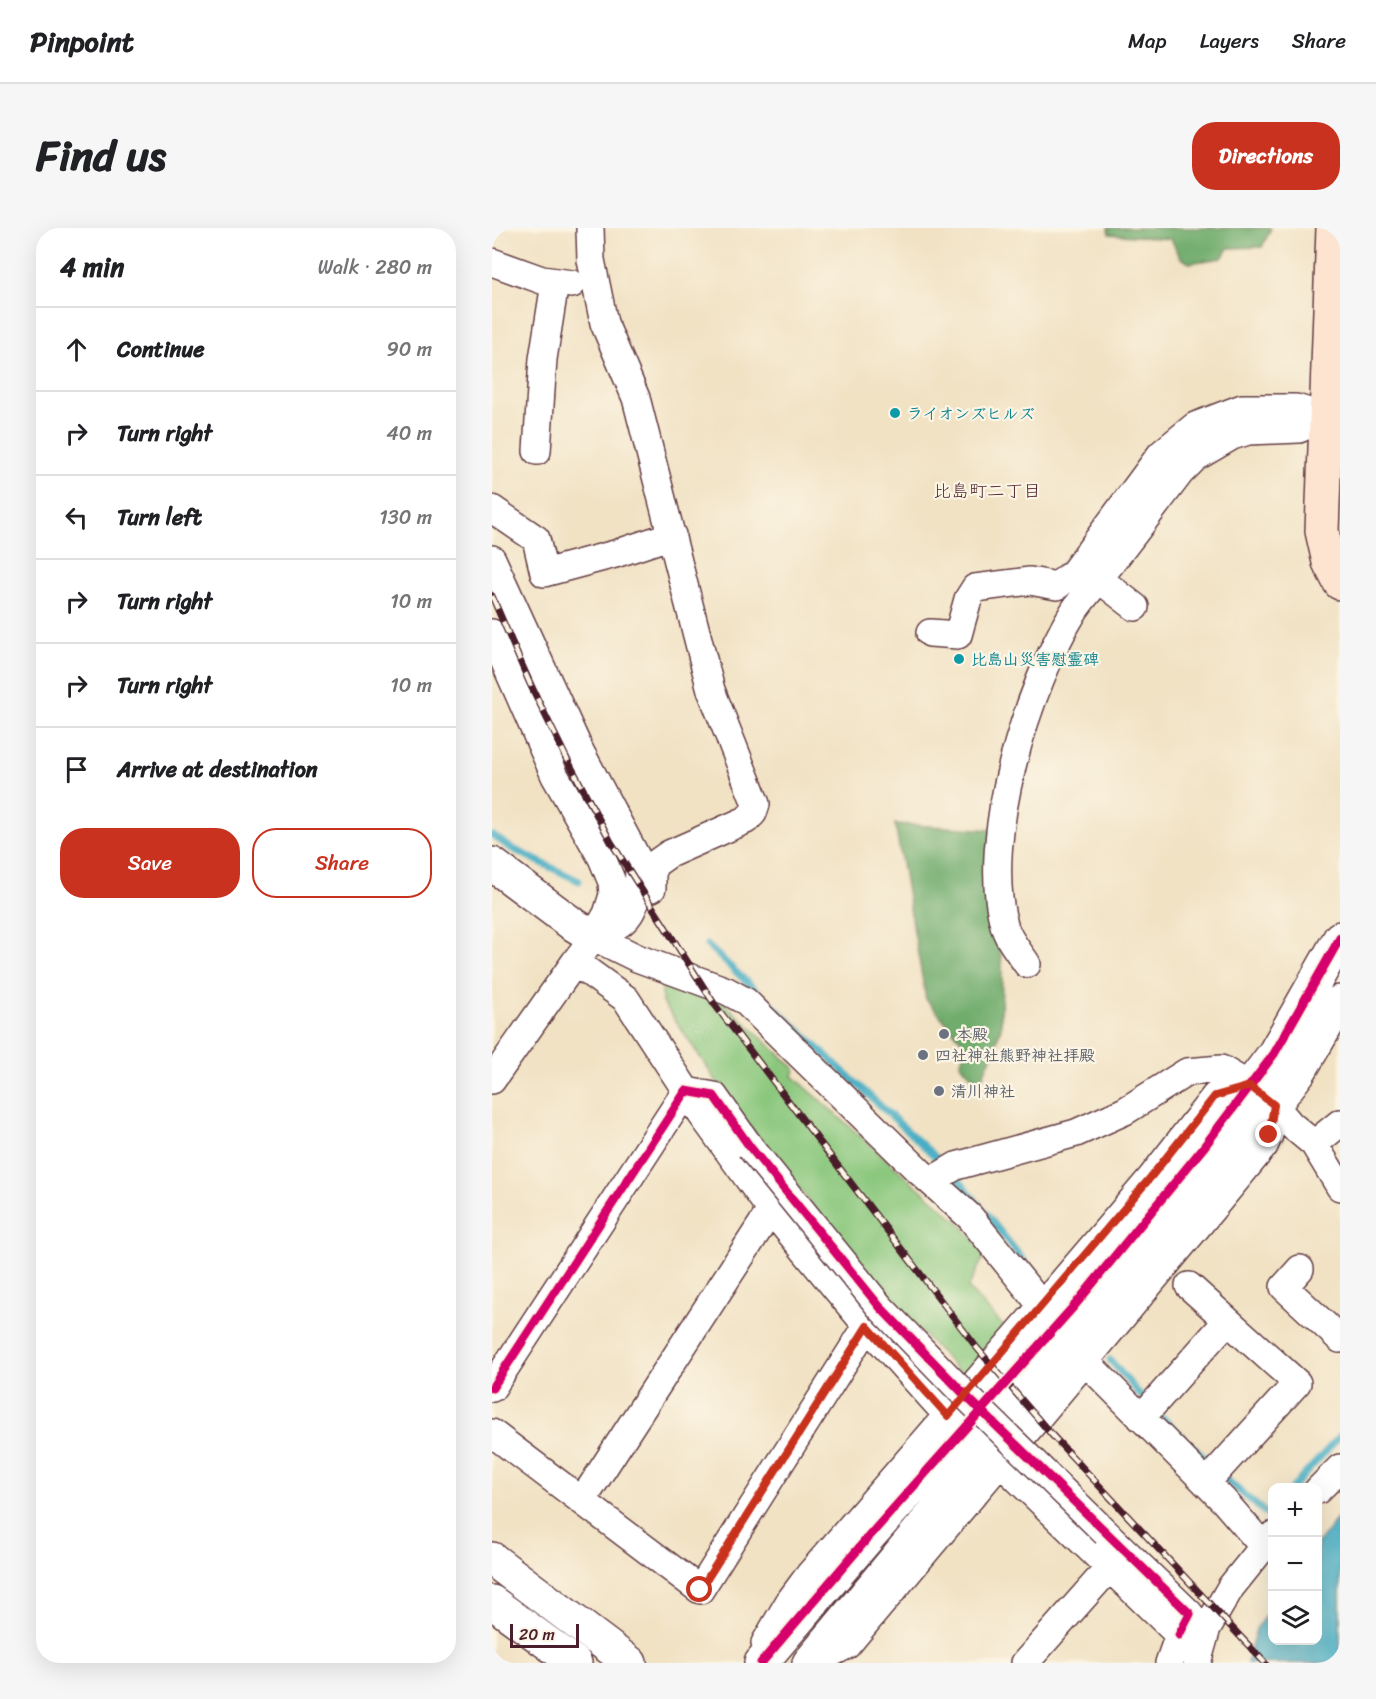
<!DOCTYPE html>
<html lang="en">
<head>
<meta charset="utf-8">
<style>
	:root { --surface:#fff; --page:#f6f6f6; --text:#202124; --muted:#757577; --line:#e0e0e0; --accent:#c8321e }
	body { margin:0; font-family:Sriracha,"Klee One",sans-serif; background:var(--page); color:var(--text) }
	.controls { position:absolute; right:18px; bottom:18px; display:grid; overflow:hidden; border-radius:12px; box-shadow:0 6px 24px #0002 }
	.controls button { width:54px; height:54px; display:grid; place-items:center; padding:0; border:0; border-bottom:2px solid var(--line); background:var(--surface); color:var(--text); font:30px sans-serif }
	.scale { position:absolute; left:18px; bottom:15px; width:69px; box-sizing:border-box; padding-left:6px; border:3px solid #4a1f2b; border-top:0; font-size:16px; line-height:21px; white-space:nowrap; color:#4a1f2b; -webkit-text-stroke:4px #fcf5e5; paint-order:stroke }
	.stop { position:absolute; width:18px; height:18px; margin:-14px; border:4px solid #c8321e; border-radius:50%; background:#fff }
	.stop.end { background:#c8321e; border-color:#fff; box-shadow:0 2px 6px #0008 }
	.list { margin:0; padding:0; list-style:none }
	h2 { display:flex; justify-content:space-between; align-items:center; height:78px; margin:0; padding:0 24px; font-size:26px }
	h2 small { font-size:20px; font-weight:400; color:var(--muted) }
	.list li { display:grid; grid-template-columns:39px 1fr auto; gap:18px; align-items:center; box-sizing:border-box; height:84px; padding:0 24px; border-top:2px solid var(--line) }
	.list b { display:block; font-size:22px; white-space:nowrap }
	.list em { font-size:20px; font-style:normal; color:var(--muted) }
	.actions { display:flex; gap:12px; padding:18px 24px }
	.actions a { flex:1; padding:14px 0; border:2px solid var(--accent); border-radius:24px; text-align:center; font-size:21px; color:var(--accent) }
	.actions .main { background:var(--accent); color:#fff }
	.icon { flex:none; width:33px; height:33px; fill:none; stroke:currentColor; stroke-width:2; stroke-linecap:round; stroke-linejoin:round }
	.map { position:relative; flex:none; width:848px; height:1435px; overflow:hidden; border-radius:24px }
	header { display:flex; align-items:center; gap:36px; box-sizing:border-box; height:84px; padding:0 30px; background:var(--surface); border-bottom:2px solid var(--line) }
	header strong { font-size:28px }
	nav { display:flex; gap:33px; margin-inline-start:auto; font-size:21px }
	.intro { display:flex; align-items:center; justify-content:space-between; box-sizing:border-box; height:144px; padding:0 36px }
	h1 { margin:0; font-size:42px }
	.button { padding:15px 27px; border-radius:24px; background:var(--accent); color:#fff; font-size:21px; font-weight:700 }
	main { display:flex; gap:36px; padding:0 36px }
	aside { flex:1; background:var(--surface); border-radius:24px; box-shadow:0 6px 24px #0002 }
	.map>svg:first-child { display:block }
	.green { fill:#8ac77d; stroke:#6a7354; stroke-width:1.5 }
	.forest { fill:#6fac6c; stroke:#5c664c; stroke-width:1.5 }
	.water { fill:#46aec5; stroke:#486678; stroke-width:1.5 }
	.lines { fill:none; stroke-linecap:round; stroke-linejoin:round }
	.stream { stroke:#46aec5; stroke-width:7 }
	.minor-casing { stroke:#633c42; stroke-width:30 }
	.tertiary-casing { stroke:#633c42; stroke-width:36 }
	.secondary-casing { stroke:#633c42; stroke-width:36 }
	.minor { stroke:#fff; stroke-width:27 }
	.tertiary { stroke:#fff; stroke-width:33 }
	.secondary { stroke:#fde4d0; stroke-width:33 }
	.rail-casing { stroke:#4a1f2b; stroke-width:7 }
	.rail { stroke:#fcf5e5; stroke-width:4.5; stroke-dasharray:14; stroke-linecap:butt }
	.minor-bridge-casing { stroke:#633c42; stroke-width:30; stroke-linecap:butt }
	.minor-bridge { stroke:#fff; stroke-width:27 }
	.cycleway-casing { stroke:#fcf5e5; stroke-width:13 }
	.cycleway { stroke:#d6006c; stroke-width:9 }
	.route { stroke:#c8321e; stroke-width:8 }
	.culture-dot { fill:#0f9aa8; stroke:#fcf5e5; stroke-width:2 }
	.worship-dot { fill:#6b7280; stroke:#fcf5e5; stroke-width:2 }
	.labels { text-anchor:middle; stroke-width:4.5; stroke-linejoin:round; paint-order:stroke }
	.culture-label { font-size:16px; font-weight:bold; fill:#0d838f; stroke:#fcf5e5; text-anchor:start }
	.worship-label { font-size:16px; font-weight:bold; fill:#5b616d; stroke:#fcf5e5; text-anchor:start }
	.neighbourhood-label { font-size:18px; fill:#4a1f2b; stroke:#fcf5e5 }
</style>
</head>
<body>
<header>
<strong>Pinpoint</strong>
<nav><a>Map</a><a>Layers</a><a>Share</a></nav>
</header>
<div class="intro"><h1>Find us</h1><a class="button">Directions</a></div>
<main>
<aside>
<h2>4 min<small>Walk · 280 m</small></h2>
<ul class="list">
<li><svg class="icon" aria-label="ahead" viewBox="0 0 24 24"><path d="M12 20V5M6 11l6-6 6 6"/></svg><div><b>Continue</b></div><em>90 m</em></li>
<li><svg class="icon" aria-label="right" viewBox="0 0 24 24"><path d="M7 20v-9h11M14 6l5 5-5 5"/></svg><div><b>Turn right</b></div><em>40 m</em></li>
<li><svg class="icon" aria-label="left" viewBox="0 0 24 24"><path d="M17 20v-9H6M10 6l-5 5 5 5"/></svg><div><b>Turn left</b></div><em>130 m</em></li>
<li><svg class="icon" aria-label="right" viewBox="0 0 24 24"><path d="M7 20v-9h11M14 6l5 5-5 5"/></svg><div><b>Turn right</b></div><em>10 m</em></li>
<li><svg class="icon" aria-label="right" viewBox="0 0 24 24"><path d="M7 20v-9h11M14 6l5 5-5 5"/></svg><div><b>Turn right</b></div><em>10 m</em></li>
<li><svg class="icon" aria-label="arrive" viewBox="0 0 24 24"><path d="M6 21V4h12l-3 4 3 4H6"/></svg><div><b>Arrive at destination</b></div></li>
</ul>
<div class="actions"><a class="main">Save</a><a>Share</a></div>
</aside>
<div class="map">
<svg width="848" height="1435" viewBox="0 0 848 1435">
	<rect width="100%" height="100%" fill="#fcf5e5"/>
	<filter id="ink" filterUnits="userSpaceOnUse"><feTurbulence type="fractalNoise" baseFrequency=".0167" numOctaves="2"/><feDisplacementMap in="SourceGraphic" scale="12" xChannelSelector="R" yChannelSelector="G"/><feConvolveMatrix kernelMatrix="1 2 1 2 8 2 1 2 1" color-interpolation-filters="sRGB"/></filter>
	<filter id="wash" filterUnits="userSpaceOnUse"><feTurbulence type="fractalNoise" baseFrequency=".008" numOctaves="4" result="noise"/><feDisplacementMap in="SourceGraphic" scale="24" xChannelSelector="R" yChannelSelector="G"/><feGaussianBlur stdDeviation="1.35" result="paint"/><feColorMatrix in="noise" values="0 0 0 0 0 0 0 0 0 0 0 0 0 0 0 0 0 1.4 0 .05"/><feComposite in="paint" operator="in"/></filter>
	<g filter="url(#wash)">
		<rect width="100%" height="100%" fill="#f1e2c4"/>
		<!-- green -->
		<path class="green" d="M 179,751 L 232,775 L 303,841 L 301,848 L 413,948 L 469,996 L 493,1026 L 476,1060 L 514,1101 L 471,1148 L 383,1056 L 238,873 L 170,773 L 170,756 Z"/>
		<!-- forest -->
		<path class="forest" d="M 616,0 L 779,0 L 770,19 L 736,20 L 730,30 L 697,35 L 688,29 L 679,11 L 617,6 Z
			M 403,596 L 502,602 L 505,682 L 510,738 L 509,800 L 500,827 L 490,850 L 481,850 L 468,835 L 475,819 L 434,771 Z"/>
		<!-- water -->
		<path class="water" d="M 848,1287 L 848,1435 L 755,1435 L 764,1401 L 780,1378 L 780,1412 L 826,1412 L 826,1315 Z"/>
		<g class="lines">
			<!-- stream -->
			<path class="stream" d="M 0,607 L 19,620 L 87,653
				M 215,717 L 449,934
				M 466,951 L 539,1042
				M 618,1132 L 649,1168
				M 672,1191 L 719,1236
				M 731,1249 L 776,1287 L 780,1282
				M 800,1260 L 848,1208"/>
		</g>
	</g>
	<g filter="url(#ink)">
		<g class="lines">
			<defs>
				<path id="minor" d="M 98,0 L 99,32 L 112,95 L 144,170 L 219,462 L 264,576 L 261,585 L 254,592 L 177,626 L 160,638 L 160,660 L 145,666
					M 0,34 L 50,52 L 80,56
					M 45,223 L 51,131 L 63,55
					M 0,281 L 44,311 L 52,345 L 123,326 L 180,307
					M 0,331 L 88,523 L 147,634 C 147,653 147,681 130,694 C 123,700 112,704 104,708
					M 607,351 L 643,379
					M 0,405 L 63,548 L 110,630 L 120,654 L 121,667 L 115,686 L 102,709 L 83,734 L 0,852
					M 438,405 L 466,407 L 476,371 L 483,360 L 538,353 L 565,358 L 582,344 L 669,226 L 703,198 L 750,180 L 804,180 L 834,189
					M 102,709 L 145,730 L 235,763 L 253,773 L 427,943 L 478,989 L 550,1078
					M 83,734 L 134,771 L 210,887 L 279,982 L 375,1098 L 456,1188
					M 535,736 C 527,724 515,710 512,697 C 488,610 536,458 582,383 C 591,369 603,357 613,343 C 638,311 663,278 688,245 L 704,229 L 740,208 L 756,203 L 807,201 L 834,189
					M 822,916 L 848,895
					M 439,953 L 464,938 L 584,905 L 633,883 L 695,844 L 729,841 L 758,858 L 782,877 L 798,896 L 822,916 L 848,959
					M 808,1041 L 792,1059 L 848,1111
					M 697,1058 L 805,1155 L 714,1255
					M 594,1134 L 732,1273 L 771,1318
					M 0,1160 L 194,863 L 222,868 L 258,919
					M 649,1190 L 735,1093
					M 0,1205 L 208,1362 L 375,1098
					M 508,1234 L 687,1407 L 677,1435
					M 826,1262 L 848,1240
					M 90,1273 L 279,982
					M 614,1305 L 698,1386 L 687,1407
					M 273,1415 L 297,1374 L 317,1347 L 550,1078 L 659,950 L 723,868 L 758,858
					M 320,1435 L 355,1417 C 494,1251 634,1086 772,918 L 777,907 L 782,877
					M 533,1435 L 618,1339
					M 705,1435 L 715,1400 L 739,1359 L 780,1308"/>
				<path id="tertiary" d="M 0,636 L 79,695 L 102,709
					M 0,1331 L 138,1435
					M 0,1374 L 83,1435
					M 269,1435 L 379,1306 L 583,1077 L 711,920 L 782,826 L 848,710
					M 317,1435 L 782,877 L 807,844 L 848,774"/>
				<path id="secondary" d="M 841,0 L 830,303 L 837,334 L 848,355"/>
			</defs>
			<!-- minor casing -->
			<use href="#minor" class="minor-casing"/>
			<!-- tertiary casing -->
			<use href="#tertiary" class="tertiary-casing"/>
			<!-- secondary casing -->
			<use href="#secondary" class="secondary-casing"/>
			<!-- minor -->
			<use href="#minor" class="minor"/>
			<!-- tertiary -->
			<use href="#tertiary" class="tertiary"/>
			<!-- secondary -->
			<use href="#secondary" class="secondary"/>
			<defs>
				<path id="rail" d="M 0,368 L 38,456 L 74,529 L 119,614 L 223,777 L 485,1120 L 559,1206 L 773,1435"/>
			</defs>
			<!-- rail casing -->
			<use href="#rail" class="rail-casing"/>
			<!-- rail -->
			<use href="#rail" class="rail"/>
			<defs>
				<path id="minor-bridge" d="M 258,919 L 388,1079 L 475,1169 L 614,1305"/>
			</defs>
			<!-- minor-bridge casing -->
			<use href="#minor-bridge" class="minor-bridge-casing"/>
			<!-- minor-bridge -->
			<use href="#minor-bridge" class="minor-bridge"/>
			<defs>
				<path id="cycleway" d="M 0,1160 L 194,863 L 222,868 L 258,919 L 388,1079 L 475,1169 L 698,1386 L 687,1407
					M 269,1435 L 379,1306 L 583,1077 L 711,920 L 782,826 L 848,710"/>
			</defs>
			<!-- cycleway casing -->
			<use href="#cycleway" class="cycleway-casing"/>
			<!-- cycleway -->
			<use href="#cycleway" class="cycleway"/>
		</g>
	</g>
	<g class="lines" filter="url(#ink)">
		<!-- route -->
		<path class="route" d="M 208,1362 L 375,1098 L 456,1188 L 658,950 L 723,868 L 758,858 L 782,877 L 777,907"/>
	</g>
	<!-- markers -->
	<g class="culture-dot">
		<circle cx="403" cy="185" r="6"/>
		<circle cx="467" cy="431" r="6"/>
	</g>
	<g class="worship-dot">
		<circle cx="452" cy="806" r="6"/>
		<circle cx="431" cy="827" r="6"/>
		<circle cx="447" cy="863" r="6"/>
	</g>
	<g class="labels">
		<!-- culture labels -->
		<g class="culture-label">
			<text x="415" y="191">ライオンズヒルズ</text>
			<text x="479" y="437">比島山災害慰霊碑</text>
		</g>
		<!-- worship labels -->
		<g class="worship-label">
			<text x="464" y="812">本殿</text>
			<text x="443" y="833">四社神社熊野神社拝殿</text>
			<text x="459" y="869">清川神社</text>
		</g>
		<!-- neighbourhood labels -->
		<g class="neighbourhood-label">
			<text x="495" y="269">比島町二丁目</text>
		</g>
	</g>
</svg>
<div class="controls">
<button>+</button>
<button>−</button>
<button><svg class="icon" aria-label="layers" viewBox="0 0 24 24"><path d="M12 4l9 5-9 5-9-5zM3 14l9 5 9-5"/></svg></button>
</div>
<div class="scale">20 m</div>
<div class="stop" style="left:208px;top:1362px"></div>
<div class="stop end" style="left:777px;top:907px"></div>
</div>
</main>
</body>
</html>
